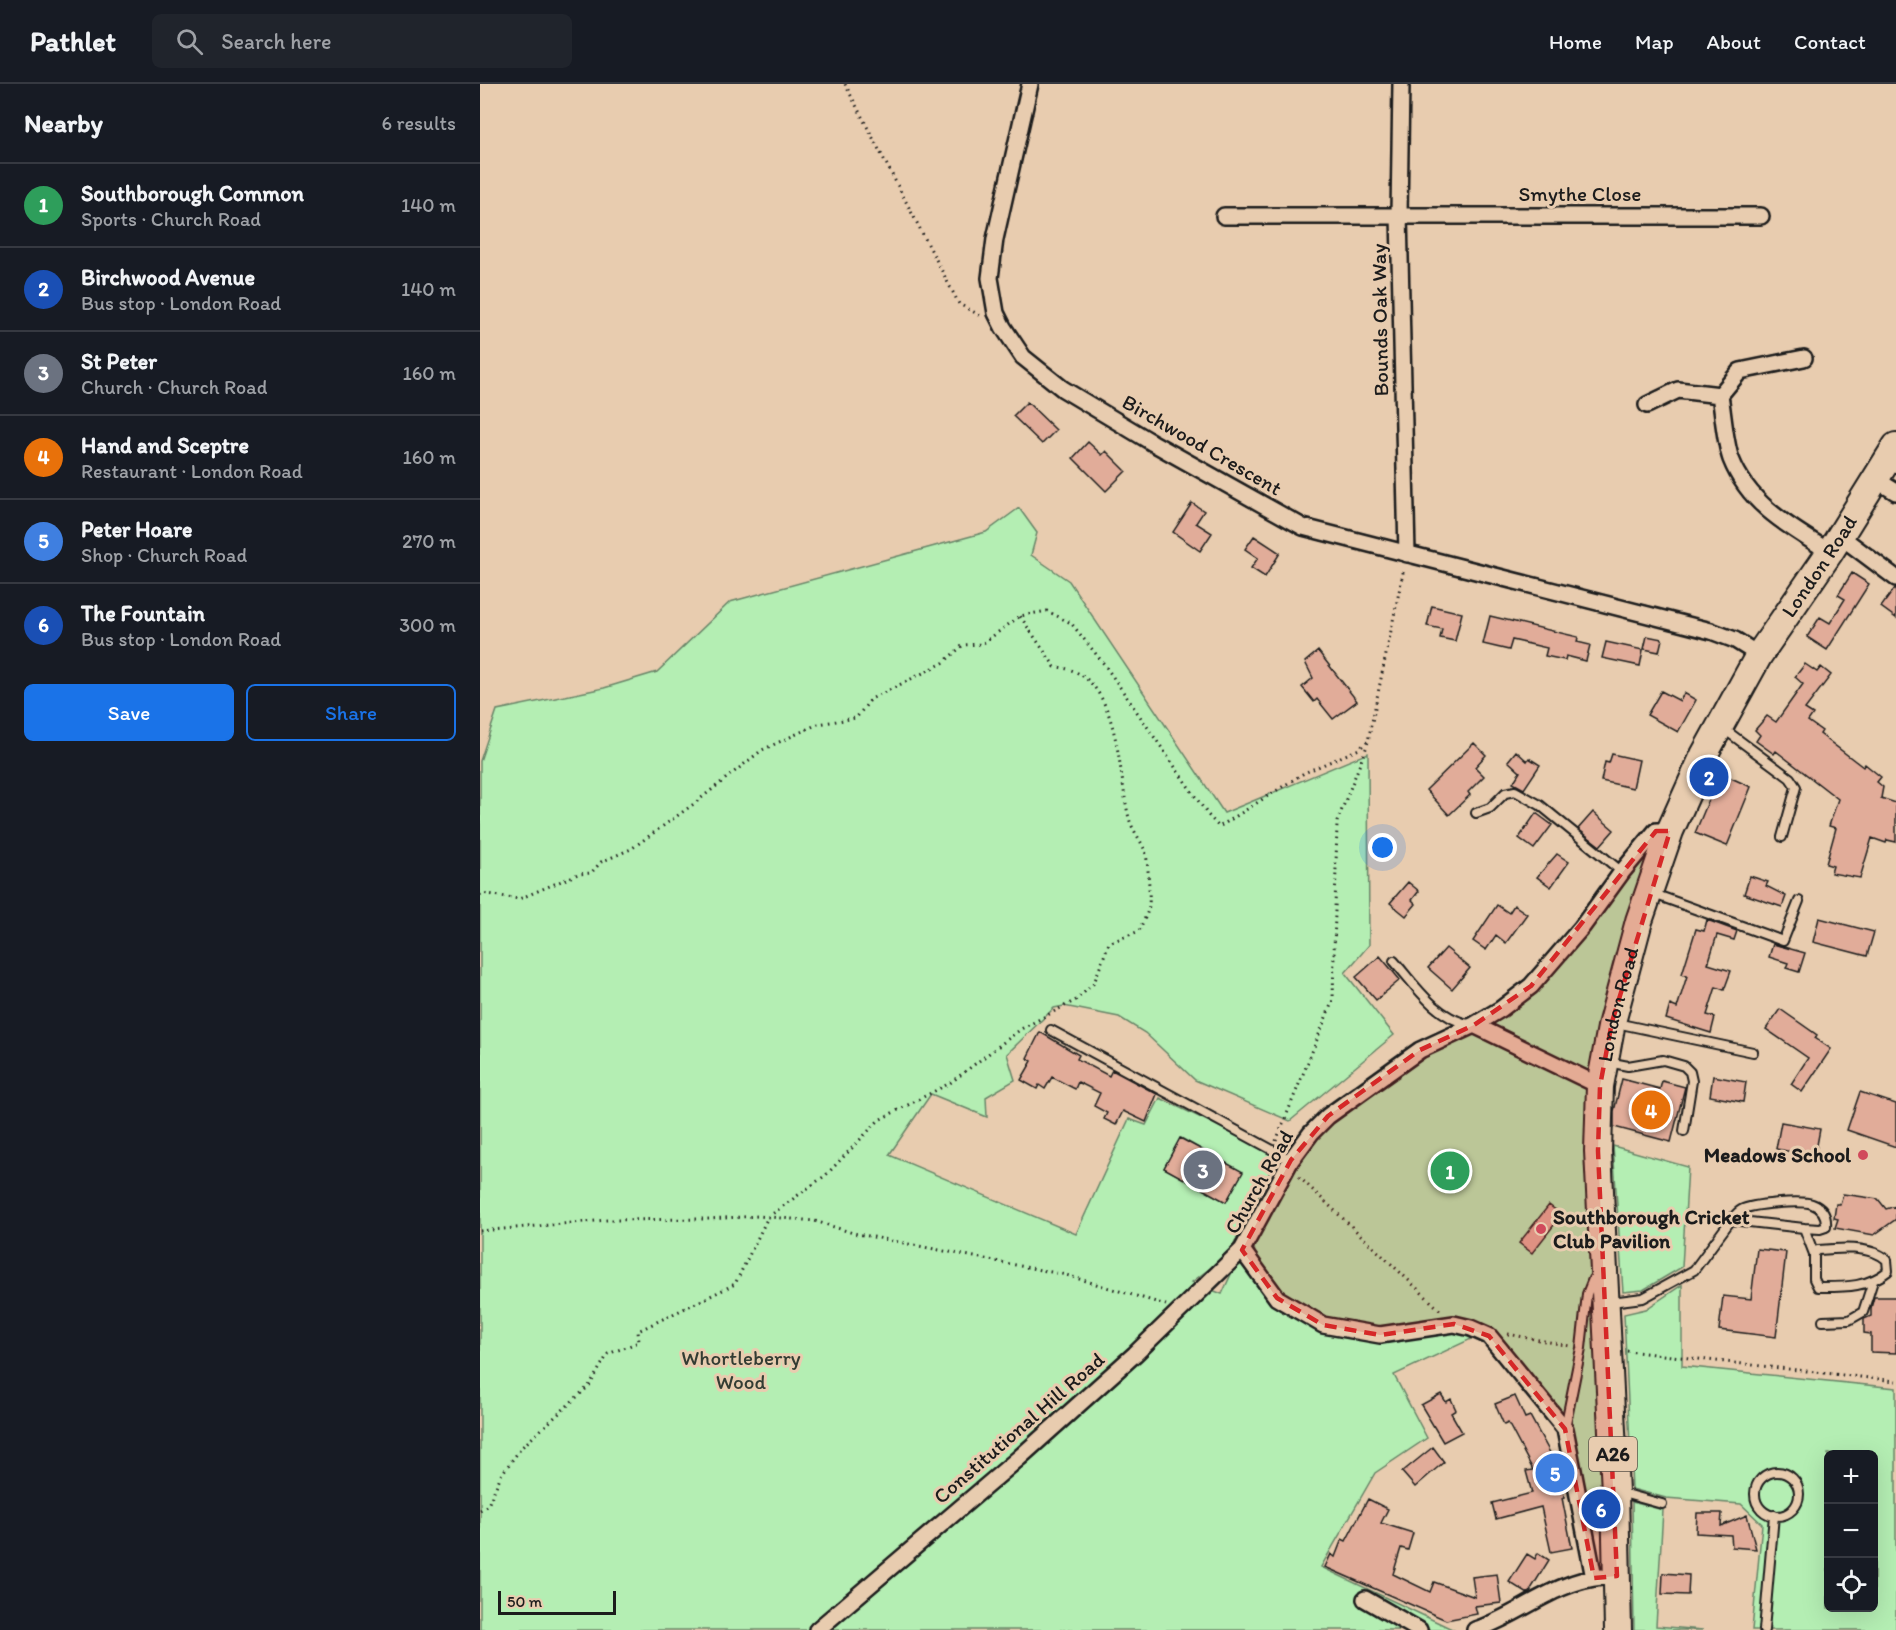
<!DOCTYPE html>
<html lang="en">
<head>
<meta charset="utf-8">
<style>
	:root { --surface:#171b24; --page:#20242c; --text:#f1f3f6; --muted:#9ea1a6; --line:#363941; --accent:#1a73e8 }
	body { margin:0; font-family:Itim,sans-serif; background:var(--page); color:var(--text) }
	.controls { position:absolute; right:18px; bottom:18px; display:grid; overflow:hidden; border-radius:9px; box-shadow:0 6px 24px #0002 }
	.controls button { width:54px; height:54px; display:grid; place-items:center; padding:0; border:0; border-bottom:2px solid var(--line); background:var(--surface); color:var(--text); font:30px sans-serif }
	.scale { position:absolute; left:18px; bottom:15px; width:118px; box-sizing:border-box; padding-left:6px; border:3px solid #1c1c1c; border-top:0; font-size:16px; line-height:21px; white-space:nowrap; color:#1c1c1c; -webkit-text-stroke:4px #e8ccaf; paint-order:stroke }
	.you { position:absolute; left:903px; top:764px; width:21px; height:21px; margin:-15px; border:4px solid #fff; border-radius:50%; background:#1a73e8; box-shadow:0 0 0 9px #1a73e833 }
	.badge { display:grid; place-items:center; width:39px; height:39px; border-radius:50%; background:var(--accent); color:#fff; font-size:20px; font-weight:700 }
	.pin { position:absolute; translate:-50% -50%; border:3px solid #fff; box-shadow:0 2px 6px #0006 }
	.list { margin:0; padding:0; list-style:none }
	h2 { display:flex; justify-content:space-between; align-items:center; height:78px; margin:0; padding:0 24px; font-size:26px }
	h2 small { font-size:20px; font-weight:400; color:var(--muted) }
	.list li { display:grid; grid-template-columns:39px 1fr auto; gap:18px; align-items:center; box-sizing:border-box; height:84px; padding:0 24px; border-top:2px solid var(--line) }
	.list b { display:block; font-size:22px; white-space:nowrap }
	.list p { margin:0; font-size:20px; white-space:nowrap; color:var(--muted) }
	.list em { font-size:20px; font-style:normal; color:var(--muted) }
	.actions { display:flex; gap:12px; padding:18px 24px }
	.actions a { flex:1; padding:14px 0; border:2px solid var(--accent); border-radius:9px; text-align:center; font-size:21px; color:var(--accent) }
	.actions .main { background:var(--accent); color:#fff }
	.icon { flex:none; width:33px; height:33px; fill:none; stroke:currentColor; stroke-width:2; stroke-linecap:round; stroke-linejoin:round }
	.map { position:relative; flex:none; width:1416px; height:1546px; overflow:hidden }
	header { display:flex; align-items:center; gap:36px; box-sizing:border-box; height:84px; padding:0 30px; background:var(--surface); border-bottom:2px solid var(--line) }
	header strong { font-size:28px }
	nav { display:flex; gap:33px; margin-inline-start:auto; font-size:21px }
	.search { width:420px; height:54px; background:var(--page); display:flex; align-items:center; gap:15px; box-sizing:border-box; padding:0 21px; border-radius:9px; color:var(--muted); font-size:22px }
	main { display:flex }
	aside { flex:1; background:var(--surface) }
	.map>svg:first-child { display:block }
	.green { fill:#b4eeb3; stroke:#688568; stroke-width:1.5; fill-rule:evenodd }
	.building { fill:#e1ac99; stroke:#1c1c1c; stroke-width:1.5 }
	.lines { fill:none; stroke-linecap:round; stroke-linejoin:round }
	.service-casing { stroke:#1c1c1c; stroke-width:12 }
	.minor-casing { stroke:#1c1c1c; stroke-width:20 }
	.trunk-casing { stroke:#1c1c1c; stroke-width:30 }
	.path { stroke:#1c1c1c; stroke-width:3; stroke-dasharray:1.5 4.5; stroke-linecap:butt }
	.service { stroke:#e8ccaf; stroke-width:8 }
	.minor { stroke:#e8ccaf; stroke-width:15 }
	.trunk { stroke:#e8ccaf; stroke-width:26 }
	.marked { fill:#d62828; fill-opacity:0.2; stroke:#d62828; stroke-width:4.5; stroke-dasharray:12 8; stroke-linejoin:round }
	.poi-dot { fill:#d1495b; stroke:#e8ccaf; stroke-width:2 }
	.labels { text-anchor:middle; stroke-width:6; stroke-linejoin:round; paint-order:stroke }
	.shield { fill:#e8ccaf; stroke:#595148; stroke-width:1.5 }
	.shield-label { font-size:20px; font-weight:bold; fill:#1c1c1c }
	.street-label { font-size:21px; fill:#1c1c1c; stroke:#e8ccaf }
	.poi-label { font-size:21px; font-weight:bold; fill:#1c1c1c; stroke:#e8ccaf; text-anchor:end }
	.park-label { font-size:21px; fill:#333c33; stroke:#e8ccaf }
</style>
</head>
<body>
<header>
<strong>Pathlet</strong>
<div class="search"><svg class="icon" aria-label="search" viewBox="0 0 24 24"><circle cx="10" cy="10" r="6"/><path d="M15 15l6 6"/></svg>Search here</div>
<nav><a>Home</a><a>Map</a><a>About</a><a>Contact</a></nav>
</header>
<main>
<aside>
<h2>Nearby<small>6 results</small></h2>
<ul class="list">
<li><span class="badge" style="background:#2e9e5b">1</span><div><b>Southborough Common</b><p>Sports · Church Road</p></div><em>140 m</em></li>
<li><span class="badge" style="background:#1a4fb4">2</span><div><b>Birchwood Avenue</b><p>Bus stop · London Road</p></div><em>140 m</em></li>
<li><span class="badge" style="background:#6b7280">3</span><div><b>St Peter</b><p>Church · Church Road</p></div><em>160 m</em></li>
<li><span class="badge" style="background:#e8710a">4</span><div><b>Hand and Sceptre</b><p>Restaurant · London Road</p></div><em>160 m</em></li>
<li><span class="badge" style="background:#3f7fe0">5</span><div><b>Peter Hoare</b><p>Shop · Church Road</p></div><em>270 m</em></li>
<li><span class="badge" style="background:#1a4fb4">6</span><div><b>The Fountain</b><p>Bus stop · London Road</p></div><em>300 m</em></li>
</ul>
<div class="actions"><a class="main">Save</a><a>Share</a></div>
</aside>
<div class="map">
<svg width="1416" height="1546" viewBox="0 0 1416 1546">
	<rect width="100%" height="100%" fill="#e8ccaf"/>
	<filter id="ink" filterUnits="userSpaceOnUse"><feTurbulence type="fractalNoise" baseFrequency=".0167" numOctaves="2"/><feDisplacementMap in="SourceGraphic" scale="12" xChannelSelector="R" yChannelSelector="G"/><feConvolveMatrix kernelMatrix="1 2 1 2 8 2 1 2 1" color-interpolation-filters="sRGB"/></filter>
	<g filter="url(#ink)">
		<!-- green -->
		<path class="green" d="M 539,424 L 557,449 L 551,471 L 589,497 L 744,729 L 888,669 L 889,861 L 865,889 L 914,951 L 810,1037 L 715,996 L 665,949 L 639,933 L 584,922 L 574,924 L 527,970 L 535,996 L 506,1013 L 507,1033 L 451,1010 L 409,1071 L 596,1150 L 649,1035 L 666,1041 L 680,1014 L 798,1071 L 749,1170 L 712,1198 L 742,1210 L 762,1166 L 797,1214 L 843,1241 L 902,1251 L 974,1240 L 1004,1249 L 914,1291 L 947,1354 L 895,1389 L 841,1483 L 974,1546 L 0,1546 L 0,677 L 17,626 L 124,604 L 177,588 L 250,518 L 506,448 ZM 701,1054 L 762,1088 L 746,1118 L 684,1084 Z
			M 1175,760 L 1137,871 L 1107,1006 L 1106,1067 L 1124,1421 L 1106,1421 L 1090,1348 L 1005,1245 L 901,1243 L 864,1241 L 846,1236 L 793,1204 L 776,1181 L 774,1161 L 811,1086 L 841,1043 L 933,976 L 1017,935 L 1115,837 Z
			M 1133,1062 L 1208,1083 L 1202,1183 L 1163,1206 L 1143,1208 Z
			M 1202,1201 L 1202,1282 L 1416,1304 L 1416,1546 L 1272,1546 L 1282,1440 L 1261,1420 L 1186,1414 L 1152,1405 L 1144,1230 L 1166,1225 ZM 1348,1370 L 1394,1370 L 1394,1524 L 1348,1524 Z
			M 1152,1418 L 1183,1426 L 1176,1542 L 1223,1546 L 1154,1546 Z"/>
		<!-- building -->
		<path class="building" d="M 547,318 L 576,346 L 562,360 L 533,332 Z
			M 608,358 L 622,371 L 626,367 L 646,387 L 626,407 L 593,374 Z
			M 712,419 L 724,427 L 716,439 L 732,449 L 720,467 L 693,448 Z
			M 774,452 L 800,469 L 785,493 L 771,484 L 778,474 L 765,465 Z
			M 1372,489 L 1389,500 L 1347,566 L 1327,553 L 1340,533 L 1350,539 L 1365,515 L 1358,511 Z
			M 1415,504 L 1416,504 L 1416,534 L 1401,523 Z
			M 952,522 L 982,529 L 975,557 L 960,554 L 962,545 L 947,542 Z
			M 1010,532 L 1098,553 L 1097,558 L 1110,561 L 1106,577 L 1086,572 L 1085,576 L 1065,572 L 1067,564 L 1032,556 L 1029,566 L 1003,560 Z
			M 1167,552 L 1182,555 L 1179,568 L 1164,565 Z
			M 1126,558 L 1163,566 L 1160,582 L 1122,574 Z
			M 838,567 L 877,617 L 853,635 L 837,615 L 834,618 L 822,603 L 833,594 L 825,578 Z
			M 1325,580 L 1337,588 L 1341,583 L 1351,591 L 1325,625 L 1333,630 L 1328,637 L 1342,647 L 1340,650 L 1383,683 L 1385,680 L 1401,693 L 1397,698 L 1403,703 L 1401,714 L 1416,719 L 1416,758 L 1407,756 L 1406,759 L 1392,754 L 1380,794 L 1351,789 L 1353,782 L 1346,780 L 1356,744 L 1349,742 L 1358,715 L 1296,667 L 1294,670 L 1276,657 L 1280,651 L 1275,646 L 1287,632 L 1296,638 L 1323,600 L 1315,593 Z
			M 1181,607 L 1200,617 L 1204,609 L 1216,616 L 1198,648 L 1167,631 Z
			M 994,659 L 1006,671 L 995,683 L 1004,692 L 988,708 L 990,711 L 969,731 L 946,706 Z
			M 1036,667 L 1047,677 L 1049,674 L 1060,681 L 1044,705 L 1033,699 L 1040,688 L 1028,677 Z
			M 1132,670 L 1159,676 L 1153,704 L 1121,697 L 1125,678 L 1129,679 Z
			M 1240,689 L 1271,703 L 1247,762 L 1215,749 Z
			M 1113,728 L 1134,746 L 1120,762 L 1098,745 Z
			M 1056,729 L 1072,741 L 1054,765 L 1039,754 Z
			M 1077,770 L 1089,778 L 1071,803 L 1057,793 Z
			M 1270,792 L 1288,798 L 1286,802 L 1306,812 L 1302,823 L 1264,810 Z
			M 928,798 L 939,807 L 932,816 L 936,820 L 926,832 L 910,819 Z
			M 1017,821 L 1029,829 L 1034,821 L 1047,830 L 1026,859 L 1016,851 L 1006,866 L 993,857 Z
			M 1339,834 L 1394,848 L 1387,872 L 1333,858 Z
			M 1227,836 L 1257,847 L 1254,856 L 1237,851 L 1228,880 L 1251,887 L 1244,906 L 1236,903 L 1227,931 L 1235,933 L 1231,949 L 1186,935 L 1190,921 L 1197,924 L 1207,892 L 1202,890 L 1216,845 L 1224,847 Z
			M 1293,860 L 1325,869 L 1319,888 L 1306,884 L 1308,879 L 1289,873 Z
			M 966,864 L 990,884 L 972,905 L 948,884 Z
			M 900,872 L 920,896 L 896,916 L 876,893 Z
			M 1300,925 L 1337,951 L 1335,954 L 1351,965 L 1322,1008 L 1311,1000 L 1328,974 L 1286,945 Z
			M 560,948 L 599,971 L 597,975 L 629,992 L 632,986 L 677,1010 L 666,1038 L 643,1027 L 636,1041 L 624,1035 L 627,1029 L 614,1022 L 620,1009 L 598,998 L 595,1005 L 572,993 L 565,1005 L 559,1001 L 557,1005 L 541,996 L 552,977 L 547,974 Z
			M 1233,992 L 1266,998 L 1263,1018 L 1230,1012 Z
			M 1142,995 L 1180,1005 L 1182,997 L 1205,1003 L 1191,1058 L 1134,1043 L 1134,1027 Z
			M 1380,1008 L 1416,1020 L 1416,1063 L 1367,1046 Z
			M 1301,1038 L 1340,1045 L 1335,1072 L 1296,1065 Z
			M 700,1054 L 763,1088 L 746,1118 L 684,1084 Z
			M 1363,1110 L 1398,1115 L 1406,1125 L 1416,1122 L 1416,1135 L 1394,1151 L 1355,1144 L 1358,1135 L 1354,1134 L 1356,1120 L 1360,1120 Z
			M 1069,1121 L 1082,1131 L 1052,1169 L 1039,1159 Z
			M 1277,1165 L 1306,1168 L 1296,1253 L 1239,1246 L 1243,1212 L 1271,1215 Z
			M 1394,1213 L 1416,1213 L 1416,1269 L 1391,1268 L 1391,1250 L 1384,1249 L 1384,1235 L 1391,1232 L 1391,1224 Z
			M 961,1310 L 966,1318 L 971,1315 L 976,1326 L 971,1329 L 982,1348 L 963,1358 L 941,1321 Z
			M 1035,1312 L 1045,1334 L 1050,1332 L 1075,1378 L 1082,1399 L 1084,1413 L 1082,1414 L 1092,1464 L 1071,1468 L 1061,1423 L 1016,1435 L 1012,1419 L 1052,1409 L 1046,1387 L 1053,1386 L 1028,1339 L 1024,1341 L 1015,1320 Z
			M 953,1363 L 964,1378 L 935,1403 L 922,1388 Z
			M 888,1415 L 908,1425 L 901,1439 L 933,1449 L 928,1466 L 921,1464 L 913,1490 L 950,1508 L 954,1498 L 995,1513 L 992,1493 L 1017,1490 L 1021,1519 L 995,1522 L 997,1530 L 966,1536 L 845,1483 L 851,1470 L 855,1473 L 862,1455 L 866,1457 Z
			M 1217,1429 L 1242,1429 L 1241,1442 L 1267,1431 L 1276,1465 L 1252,1463 L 1251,1451 L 1216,1449 Z
			M 1058,1469 L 1069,1476 L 1048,1510 L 1029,1498 L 1047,1470 L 1055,1475 Z
			M 1183,1489 L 1209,1491 L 1208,1511 L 1182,1510 Z"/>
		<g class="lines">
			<defs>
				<path id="service" d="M 1244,645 L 1310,694 L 1316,703 L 1302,753
					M 996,729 L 1010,724 L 1025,709 L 1035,707 L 1060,721 L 1142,788
					M 1171,809 L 1303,857 L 1319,817
					M 914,877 C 934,900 957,935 989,940
					M 1136,939 L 1273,968
					M 571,946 L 811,1076
					M 1128,978 L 1148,982 L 1183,976 L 1204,982 L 1210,988 L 1212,997 L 1204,1047
					M 1251,1136 C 1254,1133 1257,1128 1261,1126 C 1272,1120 1321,1116 1332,1120 C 1343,1124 1347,1132 1346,1143 L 1340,1145 L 1324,1144
					M 1131,1218 L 1163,1214 L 1214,1186 L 1251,1136 L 1324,1144 L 1334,1170 L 1334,1195 L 1338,1203 C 1364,1203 1387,1204 1408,1187 L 1407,1176 C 1390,1161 1359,1164 1338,1166 L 1334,1170
					M 1343,1237 L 1369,1236 L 1383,1228 L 1393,1197
					M 1085,1344 L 1101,1264 L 1107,1210 L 1113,1195 L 1120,1194
					M1275 1410a22 22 0 1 1 44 0a22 22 0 1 1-44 0Z
					M 1139,1408 L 1182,1420
					M 1284,1546 L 1294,1431"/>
				<path id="minor" d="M 550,0 L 515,155 L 510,194 L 516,229 L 523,243 L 543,273 L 583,305 L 673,359 L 823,443 L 1231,547 L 1255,556 L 1279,571
					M 921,0 L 919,131 L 927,470
					M 744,132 L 1281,132
					M 1240,311 C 1243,329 1245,359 1251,375 C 1269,421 1310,443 1350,468
					M 1167,321 L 1198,306 L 1240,311 L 1260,287 L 1324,274
					M 1395,395 L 1416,408
					M 1360,452 L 1416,494
					M 994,941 L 1120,1002
					M 762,1166 L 797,1214 L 843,1241 L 900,1251 L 974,1240 L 991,1244 L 1009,1252 L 1085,1345 L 1114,1494
					M 885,1515 L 939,1546
					M 337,1546 L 539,1374 L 655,1270 L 762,1166 L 811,1076 L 831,1049 L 848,1032 L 940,966 L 994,941 L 1021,925 L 1051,902 L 1102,843 L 1142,788 L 1176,747 L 1190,747
					M 995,1546 C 1038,1532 1075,1497 1122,1493"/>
				<g id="trunk">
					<path id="s1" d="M 1138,1546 L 1135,1407 L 1118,1067 L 1120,1002 L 1132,938 L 1159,837 L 1190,747 L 1224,671 L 1279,571 L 1350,468 L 1416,362"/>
				</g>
			</defs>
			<!-- service casing -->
			<use href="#service" class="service-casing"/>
			<!-- minor casing -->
			<use href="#minor" class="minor-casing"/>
			<!-- trunk casing -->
			<use href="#trunk" class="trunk-casing"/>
			<!-- path -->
			<path class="path" d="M 365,0 L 479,220 L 503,233
				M 0,811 L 2,809 L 39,815 L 98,790 L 111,789 L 121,778 L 151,765 L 215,719 L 282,666 L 338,640 L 376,634 L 391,615 L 463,579 L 483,561 L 502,560 L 540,532 L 567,527 L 591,539 L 624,580 L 728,731 L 739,743 L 824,689 L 879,665 L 888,657
				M 796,1057 L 853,916 L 857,738 L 887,662 L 924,484
				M 819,1093 L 960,1226
				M 0,1147 L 127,1136 L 228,1135 L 278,1132 L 335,1137 L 373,1149 L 586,1191 L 686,1221
				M 1028,1250 L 1090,1262
				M 1147,1267 L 1416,1297
				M 0,1426 L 8,1421 L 21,1391 L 42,1363 L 109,1302 L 128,1270 L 159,1258 L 158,1247 L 255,1200 L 288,1133 L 346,1091 L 399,1036 L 470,999 L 541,945 L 596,916 L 614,899 L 629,859 L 659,847 C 662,839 668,830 669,821 C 670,813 668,773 665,767 C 661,756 652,746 649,734 C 637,687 641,586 575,583 L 540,532"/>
			<!-- service -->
			<use href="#service" class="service"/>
			<!-- minor -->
			<use href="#minor" class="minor"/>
			<!-- trunk -->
			<use href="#trunk" class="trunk"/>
		</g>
	</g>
	<!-- marked area -->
	<path class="marked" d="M 1176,747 L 1190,747 L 1132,938 L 1120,1002 L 1118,1067 L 1137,1492 L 1114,1494 L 1085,1345 L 1009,1252 L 974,1240 L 900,1251 L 843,1241 L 797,1214 L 762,1166 L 811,1076 L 848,1032 L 940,966 L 994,941 L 1051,902 Z"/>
	<!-- markers -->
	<g class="poi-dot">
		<circle cx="1383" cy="1071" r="6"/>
		<circle cx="1061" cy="1145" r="6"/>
	</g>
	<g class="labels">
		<!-- shield labels -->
		<rect class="shield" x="1109" y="1353" width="48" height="34" rx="4.5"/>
		<g class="shield-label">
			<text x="1133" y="1377">A26</text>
		</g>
		<!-- street labels -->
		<g class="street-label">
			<text x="1100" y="117">Smythe Close</text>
			<text transform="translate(900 236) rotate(-91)" y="7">Bounds Oak Way</text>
			<text transform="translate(722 361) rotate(30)" y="7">Birchwood Crescent</text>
			<text dy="7" stroke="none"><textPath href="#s1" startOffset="1114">London Road</textPath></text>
			<text dy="7" stroke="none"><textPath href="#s1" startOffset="628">London Road</textPath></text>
			<text transform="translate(779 1098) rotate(-60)" y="7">Church Road</text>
			<text transform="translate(539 1344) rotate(-41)" y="7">Constitutional Hill Road</text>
		</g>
		<!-- poi labels -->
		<g class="poi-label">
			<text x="1371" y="1078">Meadows School</text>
			<text x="1073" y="1140" text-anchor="start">Southborough Cricket<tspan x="1073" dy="24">Club Pavilion</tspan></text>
		</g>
		<!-- park labels -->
		<g class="park-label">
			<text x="261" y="1281">Whortleberry<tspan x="261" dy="24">Wood</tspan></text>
		</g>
	</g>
</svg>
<div class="controls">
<button>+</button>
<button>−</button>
<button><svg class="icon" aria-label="locate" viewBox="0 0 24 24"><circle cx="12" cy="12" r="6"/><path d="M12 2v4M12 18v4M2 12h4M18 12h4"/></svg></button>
</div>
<div class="scale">50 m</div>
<div class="you"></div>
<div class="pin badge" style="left:970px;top:1087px;background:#2e9e5b">1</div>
<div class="pin badge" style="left:1229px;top:693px;background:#1a4fb4">2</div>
<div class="pin badge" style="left:723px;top:1086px;background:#6b7280">3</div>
<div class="pin badge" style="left:1171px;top:1026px;background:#e8710a">4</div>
<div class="pin badge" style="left:1075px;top:1389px;background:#3f7fe0">5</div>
<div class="pin badge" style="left:1121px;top:1425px;background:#1a4fb4">6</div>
</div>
</main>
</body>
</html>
